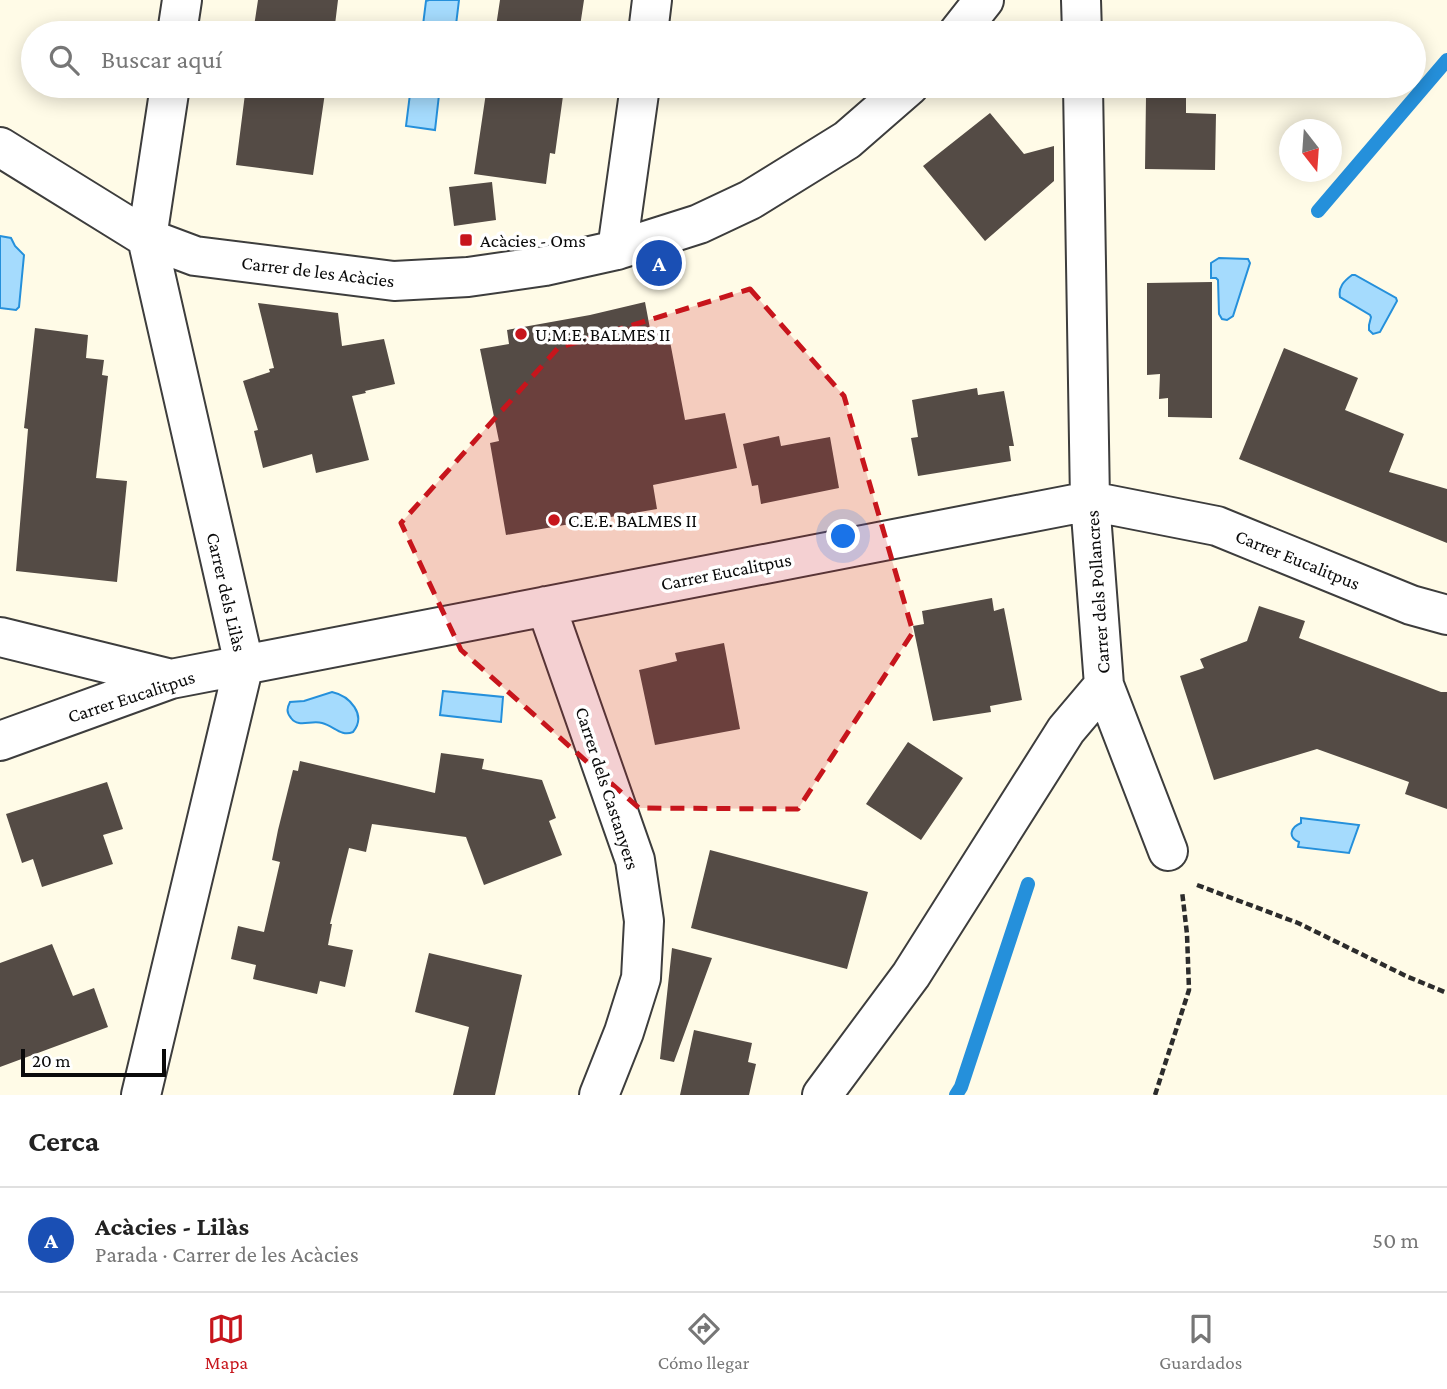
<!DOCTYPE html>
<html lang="es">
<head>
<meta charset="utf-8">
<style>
	:root { --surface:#fff; --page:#f6f6f6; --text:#222; --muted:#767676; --line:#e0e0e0; --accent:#c7151c }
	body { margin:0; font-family:"Crimson Pro",serif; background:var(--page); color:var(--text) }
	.compass { position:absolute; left:1279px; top:119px; width:63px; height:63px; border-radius:50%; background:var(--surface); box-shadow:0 4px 18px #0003; rotate:163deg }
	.scale { position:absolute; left:21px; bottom:18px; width:145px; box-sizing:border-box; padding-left:7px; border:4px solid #0a0a0a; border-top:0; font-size:19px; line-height:24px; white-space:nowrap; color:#0a0a0a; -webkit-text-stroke:5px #fff; paint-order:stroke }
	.you { position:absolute; left:844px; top:537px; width:24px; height:24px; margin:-18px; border:5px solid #fff; border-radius:50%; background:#1a73e8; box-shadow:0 0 0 10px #1a73e833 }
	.badge { display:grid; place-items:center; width:46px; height:46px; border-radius:50%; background:var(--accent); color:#fff; font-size:23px; font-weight:700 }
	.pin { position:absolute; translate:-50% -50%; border:4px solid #fff; box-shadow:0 2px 7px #0006 }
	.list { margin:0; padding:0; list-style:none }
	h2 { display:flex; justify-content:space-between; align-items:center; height:91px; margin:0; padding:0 28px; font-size:30px }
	h2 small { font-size:23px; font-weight:400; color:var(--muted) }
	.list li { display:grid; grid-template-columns:46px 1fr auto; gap:21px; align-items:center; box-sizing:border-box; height:105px; padding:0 28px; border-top:2px solid var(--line) }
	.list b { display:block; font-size:26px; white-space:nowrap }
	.list p { margin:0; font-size:23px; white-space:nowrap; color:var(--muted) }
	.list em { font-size:23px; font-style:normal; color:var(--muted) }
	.icon { flex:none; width:38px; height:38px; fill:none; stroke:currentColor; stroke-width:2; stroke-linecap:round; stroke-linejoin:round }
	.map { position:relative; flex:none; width:1447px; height:1095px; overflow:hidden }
	.search { position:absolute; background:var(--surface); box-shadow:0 4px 18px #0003; left:21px; right:21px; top:21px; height:77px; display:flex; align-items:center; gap:18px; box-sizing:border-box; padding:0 24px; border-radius:38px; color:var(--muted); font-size:26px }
	.sheet { height:196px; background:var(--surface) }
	nav { display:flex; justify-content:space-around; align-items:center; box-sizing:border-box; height:98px; border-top:2px solid var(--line); background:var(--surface); font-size:19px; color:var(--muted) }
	nav a { display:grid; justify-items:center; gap:4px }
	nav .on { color:var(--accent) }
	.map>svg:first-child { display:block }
	.water { fill:#a5dbfd; stroke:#2590db; stroke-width:2 }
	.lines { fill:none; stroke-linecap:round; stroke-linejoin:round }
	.stream { stroke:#2590db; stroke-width:14 }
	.building { fill:#544b45 }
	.street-casing { stroke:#3d3d3d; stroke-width:42 }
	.path { stroke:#2c2c2c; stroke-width:4.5; stroke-dasharray:7 3.5; stroke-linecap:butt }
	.street { stroke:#fff; stroke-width:38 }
	.marked { fill:#c7151c; fill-opacity:0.2; stroke:#c7151c; stroke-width:5; stroke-dasharray:14 9; stroke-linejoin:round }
	.poi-dot { fill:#c7151c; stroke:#fff; stroke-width:2.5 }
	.labels { text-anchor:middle; stroke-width:7; stroke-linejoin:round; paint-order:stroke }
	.poi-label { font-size:19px; fill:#0a0a0a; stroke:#fff; text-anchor:start }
	.street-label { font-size:19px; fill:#0a0a0a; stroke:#fff }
</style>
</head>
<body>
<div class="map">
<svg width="1447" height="1095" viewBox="0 0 1447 1095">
	<rect width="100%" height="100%" fill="#fffbe7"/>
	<!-- water -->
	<path class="water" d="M 429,0 L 459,0 L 455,33 L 422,33 L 426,1 Z
		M 411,86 L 440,86 L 435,130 L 406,126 Z
		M 0,236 L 11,238 L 15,246 L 24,255 L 19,307 L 16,310 L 0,308 Z
		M 1219,258 L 1248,259 L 1250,263 L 1233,316 L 1227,320 L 1222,319 L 1219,314 L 1218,280 L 1216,278 L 1211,278 L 1211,263 Z
		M 1352,275 L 1355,275 L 1396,298 L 1397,301 L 1380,332 L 1373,334 L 1369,330 L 1369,325 L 1371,317 L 1370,315 L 1340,297 C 1338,287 1344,281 1352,275 Z
		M 443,691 L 503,697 L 501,722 L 440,715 Z
		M 332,692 C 350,696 367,715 353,732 C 341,737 334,726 322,723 C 311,720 298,728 291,718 C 286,712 287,708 290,702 L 304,701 Z
		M 1301,818 L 1359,825 L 1349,853 L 1298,847 L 1299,842 C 1287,837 1291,827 1301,823 Z"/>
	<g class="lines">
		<!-- stream -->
		<path class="stream" d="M 1318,211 L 1447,60
			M 956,1095 L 961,1087 L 1028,884"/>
	</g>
	<!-- building -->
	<path class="building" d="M 258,0 L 338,0 L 334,33 L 253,33 Z
		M 500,0 L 584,0 L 579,33 L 495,33 Z
		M 246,86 L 326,86 L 313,175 L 236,165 Z
		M 487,86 L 572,86 L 570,97 L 563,96 L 555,154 L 550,153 L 546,184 L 474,174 Z
		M 1146,97 L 1186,97 L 1186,113 L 1216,114 L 1215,170 L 1145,169 Z
		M 990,113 L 1024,154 L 1054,146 L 1054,181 L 985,241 L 923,166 Z
		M 492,182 L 496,220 L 454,226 L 449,187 Z
		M 1212,282 L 1212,418 L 1168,417 L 1168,398 L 1159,399 L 1160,374 L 1147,375 L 1147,283 Z
		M 645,302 L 651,334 L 668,331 L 685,420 L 725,413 L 737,468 L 653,485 L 657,509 L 506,535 L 490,443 L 499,441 L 480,349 L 509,344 L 507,330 L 590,315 Z
		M 258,303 L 338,313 L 342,346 L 384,339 L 395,384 L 365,391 L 366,393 L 352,396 L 369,460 L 316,473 L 312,454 L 263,468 L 254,431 L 258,430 L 243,381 L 270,372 L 269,369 L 274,368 Z
		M 35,328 L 88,335 L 86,358 L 104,360 L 102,375 L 108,376 L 96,478 L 127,481 L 117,582 L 16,571 L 28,429 L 24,428 Z
		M 1284,348 L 1358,378 L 1345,410 L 1404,434 L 1389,472 L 1447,489 L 1447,543 L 1239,459 Z
		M 977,388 L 978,395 L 1004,391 L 1014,446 L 1009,446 L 1011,461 L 918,476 L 911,438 L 918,437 L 912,400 Z
		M 779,436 L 781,446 L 830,437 L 839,488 L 761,504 L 758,485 L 752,486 L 743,444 Z
		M 992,598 L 994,611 L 1004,608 L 1022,700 L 990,706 L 991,712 L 933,721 L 913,626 L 924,624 L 922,611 Z
		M 1259,606 L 1305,621 L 1299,638 L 1441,692 L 1447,692 L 1447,809 L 1405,794 L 1409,782 L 1317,749 L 1214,780 L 1180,676 L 1204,668 L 1200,659 L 1247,641 Z
		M 724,643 L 740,729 L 655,745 L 639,670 L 677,661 L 675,653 Z
		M 908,742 L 963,778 L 921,840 L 866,804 Z
		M 441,753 L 484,759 L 482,769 L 542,780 L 556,818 L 549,821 L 562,855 L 484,885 L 466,837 L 372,824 L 366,852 L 349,848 L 330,924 L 332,924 L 328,945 L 353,950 L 345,987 L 320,981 L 317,994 L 253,979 L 256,965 L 231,959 L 238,926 L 264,932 L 280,862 L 272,860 L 278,830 L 293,770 L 298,771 L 300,761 L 435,793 Z
		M 107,782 L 123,829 L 103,835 L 113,864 L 42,887 L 33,859 L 22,863 L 6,814 Z
		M 710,850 L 868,892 L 847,969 L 691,928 Z
		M 52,944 L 73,996 L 94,988 L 108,1027 L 0,1067 L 0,963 Z
		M 672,948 L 712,958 L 674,1062 L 660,1059 Z
		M 429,953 L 522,975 L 495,1095 L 453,1095 L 469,1027 L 415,1012 Z
		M 694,1030 L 752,1043 L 748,1062 L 756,1064 L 749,1095 L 680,1095 Z"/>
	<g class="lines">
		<defs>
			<path id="street" d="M 1081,0 L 1082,33
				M 177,33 L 182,0
				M 648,33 L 652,0
				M 958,33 L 984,0
				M 0,147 L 147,238 L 195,256 L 394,281 L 468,277 L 545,266 L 617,250 L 699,224 L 750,200 L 847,140 L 909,86
				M 617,250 L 640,86
				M 546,606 L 635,860 L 644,921 L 641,978 L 624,1032 L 599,1095
				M 0,637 L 171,679
				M 1104,685 L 1168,851
				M 0,741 L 171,679 L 1090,501 L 1217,526 L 1411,605 L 1447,615
				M 141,1095 L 244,664 L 147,238 L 170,86
				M 822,1095 L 911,975 L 1066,730 L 1104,685 L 1090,501 L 1083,86"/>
		</defs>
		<!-- street casing -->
		<use href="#street" class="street-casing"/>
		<!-- path -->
		<path class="path" d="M 1197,885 L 1298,923 L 1406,976 L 1447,993
			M 1155,1095 L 1189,990 L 1187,934 L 1182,891"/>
		<!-- street -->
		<use href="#street" class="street"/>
	</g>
	<!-- marked area -->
	<path class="marked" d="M 750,289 L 844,396 L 913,632 L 798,809 L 639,808 L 461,650 L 401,523 L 558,348 Z"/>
	<!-- markers -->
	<g class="poi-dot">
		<rect x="459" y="233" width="14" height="14" rx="3.5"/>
		<circle cx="521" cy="334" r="7"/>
		<circle cx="554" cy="520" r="7"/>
	</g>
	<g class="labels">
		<!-- poi labels -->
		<g class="poi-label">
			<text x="480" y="247">Acàcies - Oms</text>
			<text x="535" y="341">U.M.E. BALMES II</text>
			<text x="568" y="527">C.E.E. BALMES II</text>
		</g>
		<!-- street labels -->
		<g class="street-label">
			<text transform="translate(318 271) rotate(7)" y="7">Carrer de les Acàcies</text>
			<text transform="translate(1298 559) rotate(22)" y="7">Carrer Eucalitpus</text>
			<text transform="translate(726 571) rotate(-11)" y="7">Carrer Eucalitpus</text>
			<text transform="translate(227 592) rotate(77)" y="7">Carrer dels Lilàs</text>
			<text transform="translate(1097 592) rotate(-94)" y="7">Carrer dels Pollancres</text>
			<text transform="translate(131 696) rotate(-18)" y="7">Carrer Eucalitpus</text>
			<text transform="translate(608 788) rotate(72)" y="7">Carrer dels Castanyers</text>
		</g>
	</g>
</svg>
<svg class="compass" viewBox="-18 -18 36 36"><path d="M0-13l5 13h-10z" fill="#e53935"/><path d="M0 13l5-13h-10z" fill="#767676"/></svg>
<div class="scale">20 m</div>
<div class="you"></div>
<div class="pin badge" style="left:659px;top:263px;background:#1a4fb4">A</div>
<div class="search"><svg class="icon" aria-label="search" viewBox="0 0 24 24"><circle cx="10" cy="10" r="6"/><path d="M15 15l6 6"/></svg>Buscar aquí</div>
</div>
<section class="sheet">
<h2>Cerca<small></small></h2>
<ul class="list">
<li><span class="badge" style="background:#1a4fb4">A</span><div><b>Acàcies - Lilàs</b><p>Parada · Carrer de les Acàcies</p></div><em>50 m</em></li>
</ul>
</section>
<nav>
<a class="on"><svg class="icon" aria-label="map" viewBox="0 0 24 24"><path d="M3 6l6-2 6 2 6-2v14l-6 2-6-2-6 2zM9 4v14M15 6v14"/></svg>Mapa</a>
<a><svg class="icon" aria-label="directions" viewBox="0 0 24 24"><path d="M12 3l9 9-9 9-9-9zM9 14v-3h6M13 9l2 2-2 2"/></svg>Cómo llegar</a>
<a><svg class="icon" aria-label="saved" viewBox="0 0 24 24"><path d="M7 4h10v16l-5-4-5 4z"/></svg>Guardados</a>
</nav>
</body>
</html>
